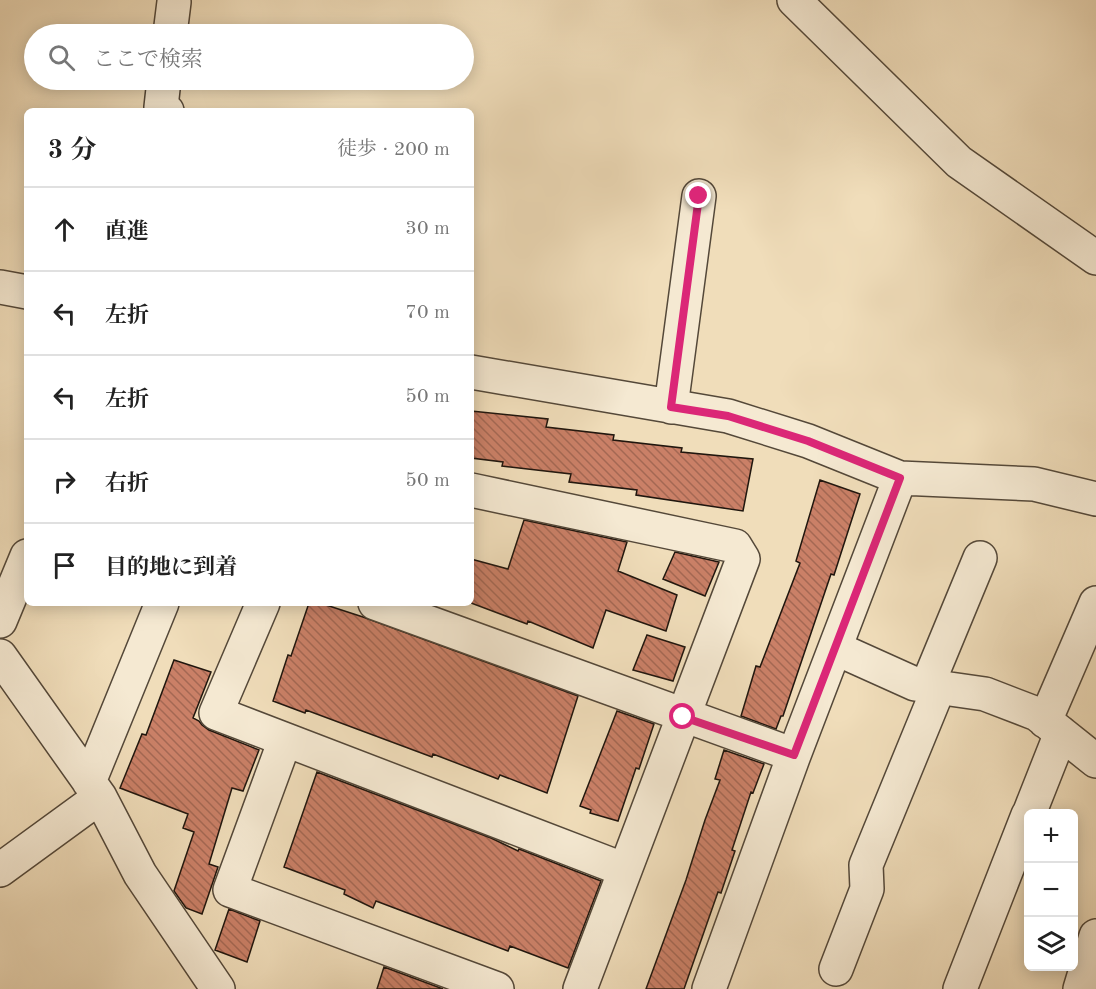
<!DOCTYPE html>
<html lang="ja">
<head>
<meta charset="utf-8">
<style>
	:root { --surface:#fff; --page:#f6f6f6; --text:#222; --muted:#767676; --line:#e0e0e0 }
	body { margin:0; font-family:"Old Standard TT","Noto Serif JP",serif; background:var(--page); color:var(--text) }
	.controls { position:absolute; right:18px; bottom:18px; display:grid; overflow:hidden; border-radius:9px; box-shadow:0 3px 15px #0003 }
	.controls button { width:54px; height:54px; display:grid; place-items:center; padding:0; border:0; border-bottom:2px solid var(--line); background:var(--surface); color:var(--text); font:30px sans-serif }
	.stop { position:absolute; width:18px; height:18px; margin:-14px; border:4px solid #db2777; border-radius:50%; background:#fff }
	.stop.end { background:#db2777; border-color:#fff; box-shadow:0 2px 6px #0008 }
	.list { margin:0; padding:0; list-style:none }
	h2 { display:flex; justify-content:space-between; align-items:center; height:78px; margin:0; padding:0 24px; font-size:26px }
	h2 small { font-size:20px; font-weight:400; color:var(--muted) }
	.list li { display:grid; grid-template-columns:39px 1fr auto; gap:18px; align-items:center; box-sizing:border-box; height:84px; padding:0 24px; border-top:2px solid var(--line) }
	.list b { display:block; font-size:22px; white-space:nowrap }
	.list em { font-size:20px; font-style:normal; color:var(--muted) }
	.icon { flex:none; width:33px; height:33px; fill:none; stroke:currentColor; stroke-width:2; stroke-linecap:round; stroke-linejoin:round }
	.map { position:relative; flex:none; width:1096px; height:989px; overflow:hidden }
	.search { position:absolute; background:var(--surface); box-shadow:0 3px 15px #0003; left:24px; top:24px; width:450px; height:66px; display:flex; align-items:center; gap:15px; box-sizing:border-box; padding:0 21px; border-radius:33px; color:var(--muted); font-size:22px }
	.panel { position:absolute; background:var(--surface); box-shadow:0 3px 15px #0003; left:24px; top:108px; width:450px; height:498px; border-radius:9px }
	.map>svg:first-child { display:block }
	.building { fill:url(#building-back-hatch); stroke:#20160e; stroke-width:1.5 }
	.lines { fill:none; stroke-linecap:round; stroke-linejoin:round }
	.minor-casing { stroke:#544839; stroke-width:36 }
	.minor { stroke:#f5e9d2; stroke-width:33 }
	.route { stroke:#db2777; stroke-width:8 }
</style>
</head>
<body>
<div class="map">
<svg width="1096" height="989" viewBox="0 0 1096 989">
	<defs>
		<pattern id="building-back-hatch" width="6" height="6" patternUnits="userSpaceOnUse" patternTransform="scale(1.5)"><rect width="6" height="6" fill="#ca8067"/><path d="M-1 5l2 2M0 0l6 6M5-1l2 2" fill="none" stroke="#a46853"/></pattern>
	</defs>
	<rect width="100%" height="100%" fill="#f0ddba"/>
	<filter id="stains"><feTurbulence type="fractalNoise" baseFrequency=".00333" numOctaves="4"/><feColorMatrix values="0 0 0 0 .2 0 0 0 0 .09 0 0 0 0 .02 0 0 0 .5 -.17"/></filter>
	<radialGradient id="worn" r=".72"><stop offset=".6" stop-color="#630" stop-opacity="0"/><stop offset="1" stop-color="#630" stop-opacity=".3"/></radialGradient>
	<!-- building -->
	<path class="building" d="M 471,411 L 548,419 L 546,427 L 614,435 L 613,440 L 682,448 L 681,452 L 753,459 L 743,511 L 636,495 L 637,490 L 569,482 L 571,474 L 502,466 L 503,462 L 471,458 Z
		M 820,480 L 860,494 L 834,575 L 831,574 L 783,716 L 781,716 L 776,729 L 741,716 L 756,666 L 760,667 L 800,563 L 796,561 Z
		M 524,520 L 627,542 L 618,571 L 677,595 L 666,631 L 606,610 L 593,648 L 528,621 L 527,624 L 471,603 L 471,559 L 508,569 Z
		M 675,552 L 719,562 L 705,596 L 663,579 Z
		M 309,603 L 320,603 L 363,617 L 578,696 L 547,793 L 500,775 L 498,779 L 433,754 L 432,757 L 306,710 L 305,713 L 273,701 L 288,655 L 291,656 Z
		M 647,635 L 685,647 L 673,681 L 633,670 Z
		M 174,660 L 211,672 L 193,718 L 199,721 L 202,725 L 209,730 L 259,750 L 243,791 L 232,788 L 209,864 L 218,867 L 202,914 L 186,908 L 174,891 L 194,832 L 183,828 L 188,814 L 120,788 L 142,734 L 146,735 Z
		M 617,711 L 654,724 L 639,769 L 636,768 L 618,821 L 590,813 L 591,810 L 580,806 Z
		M 724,750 L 764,764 L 753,793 L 751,792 L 732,850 L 735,851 L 721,893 L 718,892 L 684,989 L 646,989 L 686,880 L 705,820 L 720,780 L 715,779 Z
		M 317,772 L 491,838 L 518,851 L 519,849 L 601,881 L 568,968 L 510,946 L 508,951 L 376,901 L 373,908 L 344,894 L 345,890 L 284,867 Z
		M 229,909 L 260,921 L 247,962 L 215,950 Z
		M 384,967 L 443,989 L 377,989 Z"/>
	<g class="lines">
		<defs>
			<path id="minor" d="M 794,0 L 959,162 L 1096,258
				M 170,34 L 174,2
				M 164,80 L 161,107 L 167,111
				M 0,287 L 27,292
				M 471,372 L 728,416 L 808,441 L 900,478 L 1034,484 L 1096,499
				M 671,407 L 699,196
				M 471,490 L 735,546 L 743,559 L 580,989
				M 263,603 L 216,713 L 625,870
				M 375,603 L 794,755
				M 0,621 L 27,556
				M 835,648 L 915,684 L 985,694 L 1037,714 L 1096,761
				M 0,656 L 100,797 L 140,874 L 218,989
				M 927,686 L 980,558
				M 1045,721 L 1096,603
				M 285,740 L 230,890 L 497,989
				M 89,782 L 162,603
				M 1029,814 L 1061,733
				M 0,870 L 100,797
				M 836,969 L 867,889 L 866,865 L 939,687
				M 709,989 L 794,755 L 900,478
				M 960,989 L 1028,815
				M 1080,989 L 1096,936"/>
		</defs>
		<!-- minor casing -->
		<use href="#minor" class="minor-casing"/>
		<!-- minor -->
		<use href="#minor" class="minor"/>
	</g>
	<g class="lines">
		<!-- route -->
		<path class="route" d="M 683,717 L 794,755 L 900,478 L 808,441 L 728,416 L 671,407 L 699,196"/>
	</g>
	<rect width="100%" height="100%" filter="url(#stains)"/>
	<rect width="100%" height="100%" fill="url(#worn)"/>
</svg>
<div class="controls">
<button>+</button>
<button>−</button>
<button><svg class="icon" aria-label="layers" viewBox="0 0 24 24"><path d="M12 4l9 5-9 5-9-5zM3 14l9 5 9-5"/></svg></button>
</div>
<div class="stop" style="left:683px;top:717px"></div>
<div class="stop end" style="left:699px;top:196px"></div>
<div class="search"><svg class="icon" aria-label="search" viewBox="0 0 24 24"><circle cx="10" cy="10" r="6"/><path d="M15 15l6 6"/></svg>ここで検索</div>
<section class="panel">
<h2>3 分<small>徒歩 · 200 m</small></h2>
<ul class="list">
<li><svg class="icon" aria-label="ahead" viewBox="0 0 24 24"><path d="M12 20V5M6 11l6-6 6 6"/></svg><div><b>直進</b></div><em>30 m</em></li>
<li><svg class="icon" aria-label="left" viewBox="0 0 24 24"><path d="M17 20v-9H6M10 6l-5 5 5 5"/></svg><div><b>左折</b></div><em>70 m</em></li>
<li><svg class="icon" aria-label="left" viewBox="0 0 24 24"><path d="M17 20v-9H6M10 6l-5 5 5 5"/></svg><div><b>左折</b></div><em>50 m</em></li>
<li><svg class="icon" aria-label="right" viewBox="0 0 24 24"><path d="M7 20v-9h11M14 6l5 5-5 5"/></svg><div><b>右折</b></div><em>50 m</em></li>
<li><svg class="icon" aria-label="arrive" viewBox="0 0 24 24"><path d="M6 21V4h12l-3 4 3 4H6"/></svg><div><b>目的地に到着</b></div></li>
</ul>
</section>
</div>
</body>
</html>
